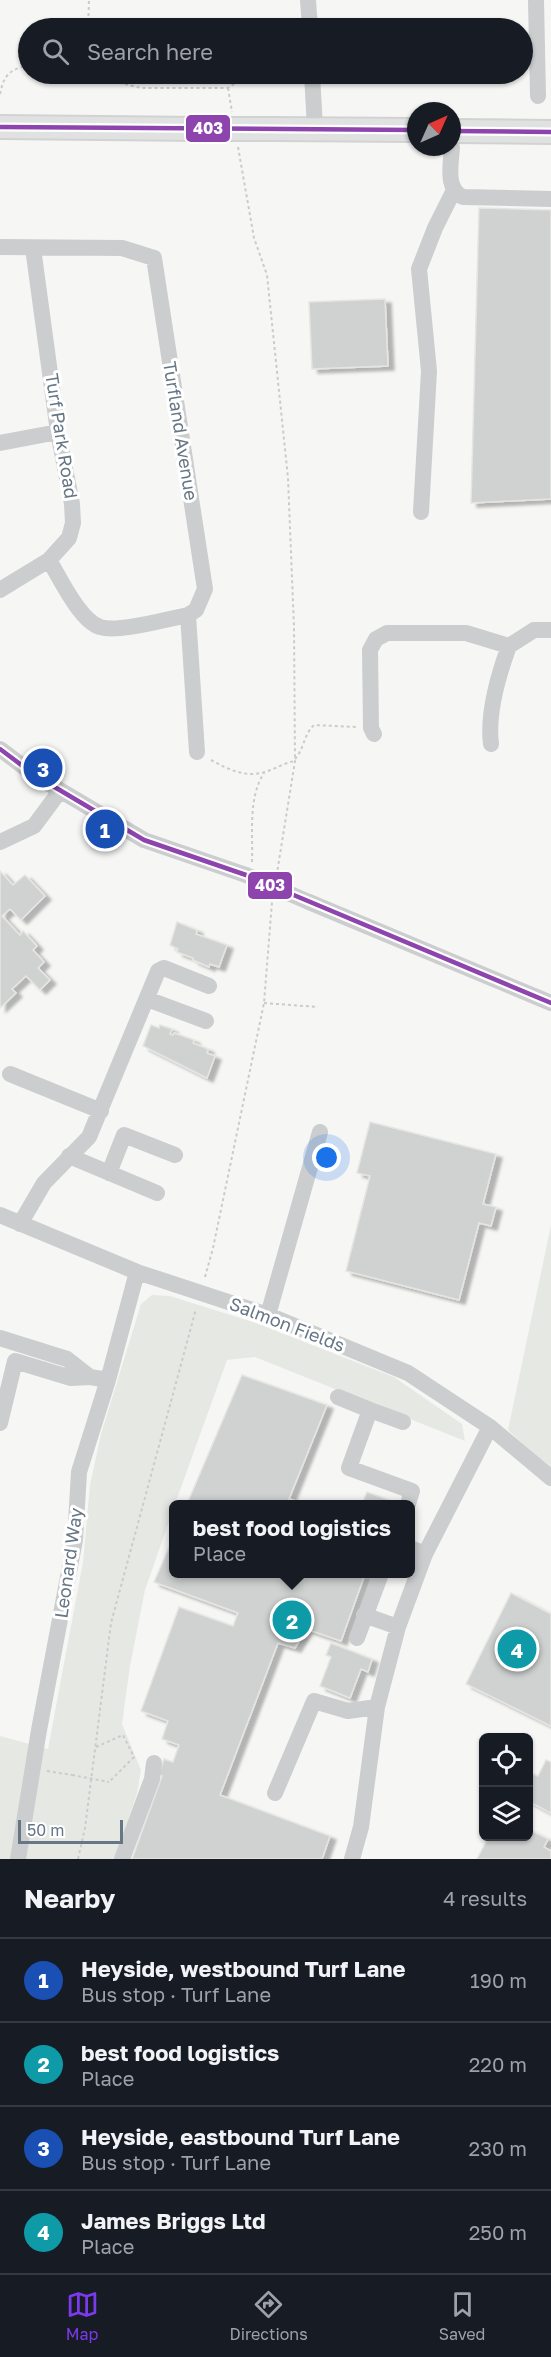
<!DOCTYPE html>
<html lang="en">
<head>
<meta charset="utf-8">
<style>
	:root { --surface:#171b24; --page:#242831; --text:#f1f3f6; --muted:#9ea1a6; --line:#363941; --accent:#7c3aed }
	body { margin:0; font-family:"Golos Text",sans-serif; background:var(--page); color:var(--text) }
	.controls { position:absolute; right:18px; bottom:18px; display:grid; overflow:hidden; border-radius:9px; box-shadow:0 2px 4px #0004 }
	.controls button { width:54px; height:54px; display:grid; place-items:center; padding:0; border:0; border-bottom:2px solid var(--line); background:var(--surface); color:var(--text); font:30px sans-serif }
	.compass { position:absolute; left:407px; top:102px; width:54px; height:54px; border-radius:50%; background:var(--surface); box-shadow:0 2px 4px #0004; rotate:45deg }
	.scale { position:absolute; left:18px; bottom:15px; width:105px; box-sizing:border-box; padding-left:6px; border:3px solid #667685; border-top:0; font-size:16px; line-height:21px; white-space:nowrap; color:#667685; -webkit-text-stroke:4px #fff; paint-order:stroke }
	.you { position:absolute; left:327px; top:1158px; width:21px; height:21px; margin:-15px; border:4px solid #fff; border-radius:50%; background:#1a73e8; box-shadow:0 0 0 9px #1a73e833 }
	.badge { display:grid; place-items:center; width:39px; height:39px; border-radius:50%; background:var(--accent); color:#fff; font-size:20px; font-weight:700 }
	.pin { position:absolute; translate:-50% -50%; border:3px solid #fff; box-shadow:0 2px 6px #0006 }
	.popup { position:absolute; left:169px; top:1500px; width:246px; height:78px; box-sizing:border-box; display:grid; place-content:center; border-radius:9px; background:var(--surface); filter:drop-shadow(0 2px 4px #0005); font-size:20px; white-space:nowrap; color:var(--muted) }
	.popup b { font-size:22px; color:var(--text) }
	.popup::after { content:''; position:absolute; left:50%; top:100%; margin-left:-12px; border:12px solid transparent; border-top-color:var(--surface) }
	.list { margin:0; padding:0; list-style:none }
	h2 { display:flex; justify-content:space-between; align-items:center; height:78px; margin:0; padding:0 24px; font-size:26px }
	h2 small { font-size:20px; font-weight:400; color:var(--muted) }
	.list li { display:grid; grid-template-columns:39px 1fr auto; gap:18px; align-items:center; box-sizing:border-box; height:84px; padding:0 24px; border-top:2px solid var(--line) }
	.list b { display:block; font-size:22px; white-space:nowrap }
	.list p { margin:0; font-size:20px; white-space:nowrap; color:var(--muted) }
	.list em { font-size:20px; font-style:normal; color:var(--muted) }
	.icon { flex:none; width:33px; height:33px; fill:none; stroke:currentColor; stroke-width:2; stroke-linecap:round; stroke-linejoin:round }
	.map { position:relative; flex:none; width:551px; height:1859px; overflow:hidden }
	.search { position:absolute; background:var(--surface); box-shadow:0 2px 4px #0004; left:18px; right:18px; top:18px; height:66px; display:flex; align-items:center; gap:15px; box-sizing:border-box; padding:0 21px; border-radius:33px; color:var(--muted); font-size:22px }
	.sheet { height:414px; background:var(--surface) }
	nav { display:flex; justify-content:space-around; align-items:center; box-sizing:border-box; height:84px; border-top:2px solid var(--line); background:var(--surface); font-size:16px; color:var(--muted) }
	nav a { display:grid; justify-items:center; gap:3px }
	nav .on { color:var(--accent) }
	.map>svg:first-child { display:block }
	.green { fill:#e6e9e3 }
	.building { fill:#d0d1d1; stroke:#e5e5e4; stroke-width:1.5; filter:url(#shadow) }
	.lines { fill:none; stroke-linecap:round; stroke-linejoin:round }
	.major-casing { stroke:#d2d2d3; stroke-width:26 }
	.path { stroke:#cacbcb; stroke-width:2; stroke-dasharray:3 3; stroke-linecap:butt }
	.minor { stroke:#cccdce; stroke-width:16 }
	.major { stroke:#e0e1e1; stroke-width:22 }
	.major-bridge-casing { stroke:#d2d2d3; stroke-width:26; stroke-linecap:butt }
	.path-bridge { stroke:#cacbcb; stroke-width:2; stroke-dasharray:3 3; stroke-linecap:butt }
	.minor-bridge { stroke:#cccdce; stroke-width:16 }
	.major-bridge { stroke:#e0e1e1; stroke-width:22 }
	.bus-1-casing { stroke:#fff; stroke-width:9 }
	.bus-1 { stroke:#8e44ad; stroke-width:4.5 }
	.labels { text-anchor:middle; stroke-width:6; stroke-linejoin:round; paint-order:stroke }
	.street-label { font-size:18px; fill:#667685; stroke:#fff }
	.line-badge { stroke:#fff; stroke-width:2 }
	.badge-label { font-size:16px; text-anchor:middle; font-weight:bold; fill:#fff }
</style>
</head>
<body>
<div class="map">
<svg width="551" height="1859" viewBox="0 0 551 1859">
	<defs>
		<filter id="shadow"><feDropShadow dx="6" dy="4" stdDeviation="1.5" flood-color="#0004"/></filter>
	</defs>
	<rect width="100%" height="100%" fill="#f6f6f5"/>
	<!-- green -->
	<path class="green" d="M 551,1225 L 551,1470 L 508,1430 Z
		M 152,1295 L 170,1296 L 256,1323 L 394,1377 L 462,1424 L 465,1441 L 255,1357 L 227,1360 L 175,1504 L 174,1504 L 173,1510 L 145,1590 L 130,1666 L 122,1724 L 141,1770 L 137,1794 L 114,1859 L 0,1859 L 0,1736 L 48,1749 L 83,1562 L 90,1485 L 101,1434 L 141,1304 Z"/>
	<!-- building -->
	<path class="building" d="M 479,208 L 551,210 L 551,499 L 471,503 Z
		M 385,299 L 388,366 L 312,369 L 309,302 Z
		M 0,871 L 13,885 L 25,875 L 45,896 L 21,920 L 10,909 L 2,916 L 20,935 L 23,931 L 37,946 L 33,950 L 44,962 L 38,968 L 50,980 L 40,990 L 26,976 L 12,989 L 16,993 L 0,1008 Z
		M 177,922 L 197,930 L 196,934 L 227,945 L 219,967 L 210,964 L 209,967 L 193,960 L 193,958 L 177,952 L 178,949 L 170,945 Z
		M 151,1025 L 159,1028 L 160,1025 L 172,1029 L 170,1034 L 173,1035 L 174,1033 L 194,1040 L 193,1043 L 208,1049 L 207,1053 L 215,1056 L 207,1078 L 143,1046 Z
		M 370,1122 L 496,1154 L 483,1204 L 496,1207 L 491,1226 L 479,1223 L 459,1300 L 346,1271 L 370,1176 L 357,1173 Z
		M 242,1375 L 327,1405 L 289,1499 L 307,1504 L 187,1504 Z
		M 367,1492 L 397,1503 L 397,1504 L 362,1504 Z
		M 174,1536 L 174,1574 L 365,1574 L 341,1641 L 306,1629 L 295,1648 L 278,1643 L 220,1795 L 330,1836 L 322,1859 L 132,1859 L 162,1776 L 159,1774 L 164,1759 L 173,1762 L 179,1745 L 162,1739 L 168,1721 L 141,1711 L 179,1607 L 233,1626 L 238,1613 L 154,1582 Z
		M 511,1593 L 551,1614 L 551,1726 L 466,1684 Z
		M 331,1643 L 372,1659 L 368,1672 L 361,1669 L 350,1698 L 320,1686 L 331,1657 L 326,1655 Z
		M 546,1760 L 551,1762 L 551,1813 L 528,1801 L 528,1772 L 538,1776 Z
		M 528,1829 L 548,1839 L 544,1847 L 551,1851 L 551,1859 L 477,1859 L 489,1836 L 528,1836 Z"/>
	<g class="lines">
		<defs>
			<path id="major" d="M 0,127 L 201,129
				M 275,129 L 416,130
				M 452,131 L 551,132"/>
		</defs>
		<!-- major casing -->
		<use href="#major" class="major-casing"/>
		<!-- path -->
		<path class="path" d="M 88,28 L 89,0
			M 97,74 L 108,80 L 141,88 L 228,88 L 248,74
			M 228,88 L 232,112
			M 0,94 C 4,74 10,70 28,65
			M 238,147 L 254,238 L 267,275 L 288,478 L 294,627 L 295,761 L 277,873
			M 295,759 C 304,749 304,734 314,725 L 356,727
			M 211,760 C 228,769 244,778 265,772 C 275,769 284,763 295,761
			M 252,862 C 253,832 248,798 264,773
			M 264,1003 L 318,1007
			M 205,1277 L 213,1248 L 264,1003 L 272,902
			M 96,1747 L 123,1735 L 134,1757 L 109,1782
			M 47,1771 L 72,1775
			M 78,1859 L 85,1828 L 111,1623 L 196,1309"/>
		<!-- minor -->
		<path class="minor" d="M 308,0 L 310,28
			M 536,0 L 538,96
			M 312,74 L 315,128
			M 452,147 C 451,164 445,189 463,197 L 551,199
			M 0,247 L 122,248 L 154,258 L 205,589 L 196,610 L 188,615 C 167,619 118,633 100,627 C 80,621 60,578 49,560
			M 0,443 L 58,432
			M 421,512 L 429,371 L 419,269 L 435,228 L 454,190
			M 0,590 L 49,560 L 69,538 L 73,523 L 72,504 L 58,432 L 33,248
			M 188,615 L 197,752
			M 374,734 L 371,728 L 370,650 L 376,639 L 387,633 L 466,633 L 509,646 L 534,630 L 551,630
			M 491,744 C 487,713 498,676 509,646
			M 0,749 L 36,776 L 144,840 L 246,875
			M 0,842 L 34,826 L 60,791
			M 309,902 L 551,1003
			M 147,999 L 206,1021
			M 10,1074 L 101,1111
			M 69,1156 L 157,1193
			M 109,1173 L 124,1135 L 175,1155
			M 0,1215 L 137,1272 L 268,1315 L 408,1373 L 490,1427 L 551,1478
			M 20,1224 L 44,1183 L 89,1137 L 158,971 L 164,968 L 209,986
			M 268,1315 L 320,1132
			M 0,1338 L 67,1359 L 90,1377
			M 338,1397 L 370,1410 L 349,1468 L 412,1491 L 408,1504
			M 370,1410 L 403,1422
			M 0,1423 L 15,1361 L 71,1378 L 90,1377 L 108,1380
			M 410,1548 L 425,1554
			M 364,1615 L 398,1627
			M 357,1638 L 381,1574
			M 275,1793 L 314,1701 L 348,1711 L 377,1707
			M 18,1859 L 39,1730 L 75,1540 L 79,1472 L 108,1380 L 137,1272
			M 122,1859 L 152,1779 L 154,1763
			M 352,1859 L 361,1827 L 377,1707 L 398,1627 L 425,1554 L 490,1427"/>
		<!-- major -->
		<use href="#major" class="major"/>
		<defs>
			<path id="major-bridge" d="M 201,129 L 275,129"/>
		</defs>
		<!-- major-bridge casing -->
		<use href="#major-bridge" class="major-bridge-casing"/>
		<!-- path-bridge -->
		<path class="path-bridge" d="M 72,1775 L 109,1782"/>
		<!-- minor-bridge -->
		<path class="minor-bridge" d="M 246,875 L 309,902"/>
		<!-- major-bridge -->
		<use href="#major-bridge" class="major-bridge"/>
		<defs>
			<path id="bus-1" d="M 0,127 L 416,130
				M 452,131 L 551,132
				M 0,749 L 36,776 L 144,840 L 246,875 L 551,1003"/>
		</defs>
		<!-- bus-1 casing -->
		<use href="#bus-1" class="bus-1-casing"/>
		<!-- bus-1 -->
		<use href="#bus-1" class="bus-1"/>
	</g>
	<g class="labels">
		<!-- street labels -->
		<g class="street-label">
			<text transform="translate(180 431) rotate(81)" y="6">Turfland Avenue</text>
			<text transform="translate(61 436) rotate(81)" y="6">Turf Park Road</text>
			<text transform="translate(287 1325) rotate(21)" y="6">Salmon Fields</text>
			<text transform="translate(69 1563) rotate(-82)" y="6">Leonard Way</text>
		</g>
	</g>
	<g class="line-badge">
		<rect x="185" y="114" width="46" height="29" rx="6" fill="#8e44ad"/>
		<rect x="247" y="871" width="46" height="29" rx="6" fill="#8e44ad"/>
	</g>
	<g class="badge-label">
		<text x="208" y="134">403</text>
		<text x="270" y="891">403</text>
	</g>
</svg>
<div class="controls">
<button><svg class="icon" aria-label="locate" viewBox="0 0 24 24"><circle cx="12" cy="12" r="6"/><path d="M12 2v4M12 18v4M2 12h4M18 12h4"/></svg></button>
<button><svg class="icon" aria-label="layers" viewBox="0 0 24 24"><path d="M12 4l9 5-9 5-9-5zM3 14l9 5 9-5"/></svg></button>
</div>
<svg class="compass" viewBox="-18 -18 36 36"><path d="M0-13l5 13h-10z" fill="#e53935"/><path d="M0 13l5-13h-10z" fill="#9ea1a6"/></svg>
<div class="scale">50 m</div>
<div class="you"></div>
<div class="pin badge" style="left:105px;top:829px;background:#1a4fb4">1</div>
<div class="pin badge" style="left:292px;top:1620px;background:#0f9aa8">2</div>
<div class="popup"><b>best food logistics</b>Place</div>
<div class="pin badge" style="left:43px;top:768px;background:#1a4fb4">3</div>
<div class="pin badge" style="left:517px;top:1649px;background:#0f9aa8">4</div>
<div class="search"><svg class="icon" aria-label="search" viewBox="0 0 24 24"><circle cx="10" cy="10" r="6"/><path d="M15 15l6 6"/></svg>Search here</div>
</div>
<section class="sheet">
<h2>Nearby<small>4 results</small></h2>
<ul class="list">
<li><span class="badge" style="background:#1a4fb4">1</span><div><b>Heyside, westbound Turf Lane</b><p>Bus stop · Turf Lane</p></div><em>190 m</em></li>
<li><span class="badge" style="background:#0f9aa8">2</span><div><b>best food logistics</b><p>Place</p></div><em>220 m</em></li>
<li><span class="badge" style="background:#1a4fb4">3</span><div><b>Heyside, eastbound Turf Lane</b><p>Bus stop · Turf Lane</p></div><em>230 m</em></li>
<li><span class="badge" style="background:#0f9aa8">4</span><div><b>James Briggs Ltd</b><p>Place</p></div><em>250 m</em></li>
</ul>
</section>
<nav>
<a class="on"><svg class="icon" aria-label="map" viewBox="0 0 24 24"><path d="M3 6l6-2 6 2 6-2v14l-6 2-6-2-6 2zM9 4v14M15 6v14"/></svg>Map</a>
<a><svg class="icon" aria-label="directions" viewBox="0 0 24 24"><path d="M12 3l9 9-9 9-9-9zM9 14v-3h6M13 9l2 2-2 2"/></svg>Directions</a>
<a><svg class="icon" aria-label="saved" viewBox="0 0 24 24"><path d="M7 4h10v16l-5-4-5 4z"/></svg>Saved</a>
</nav>
</body>
</html>
